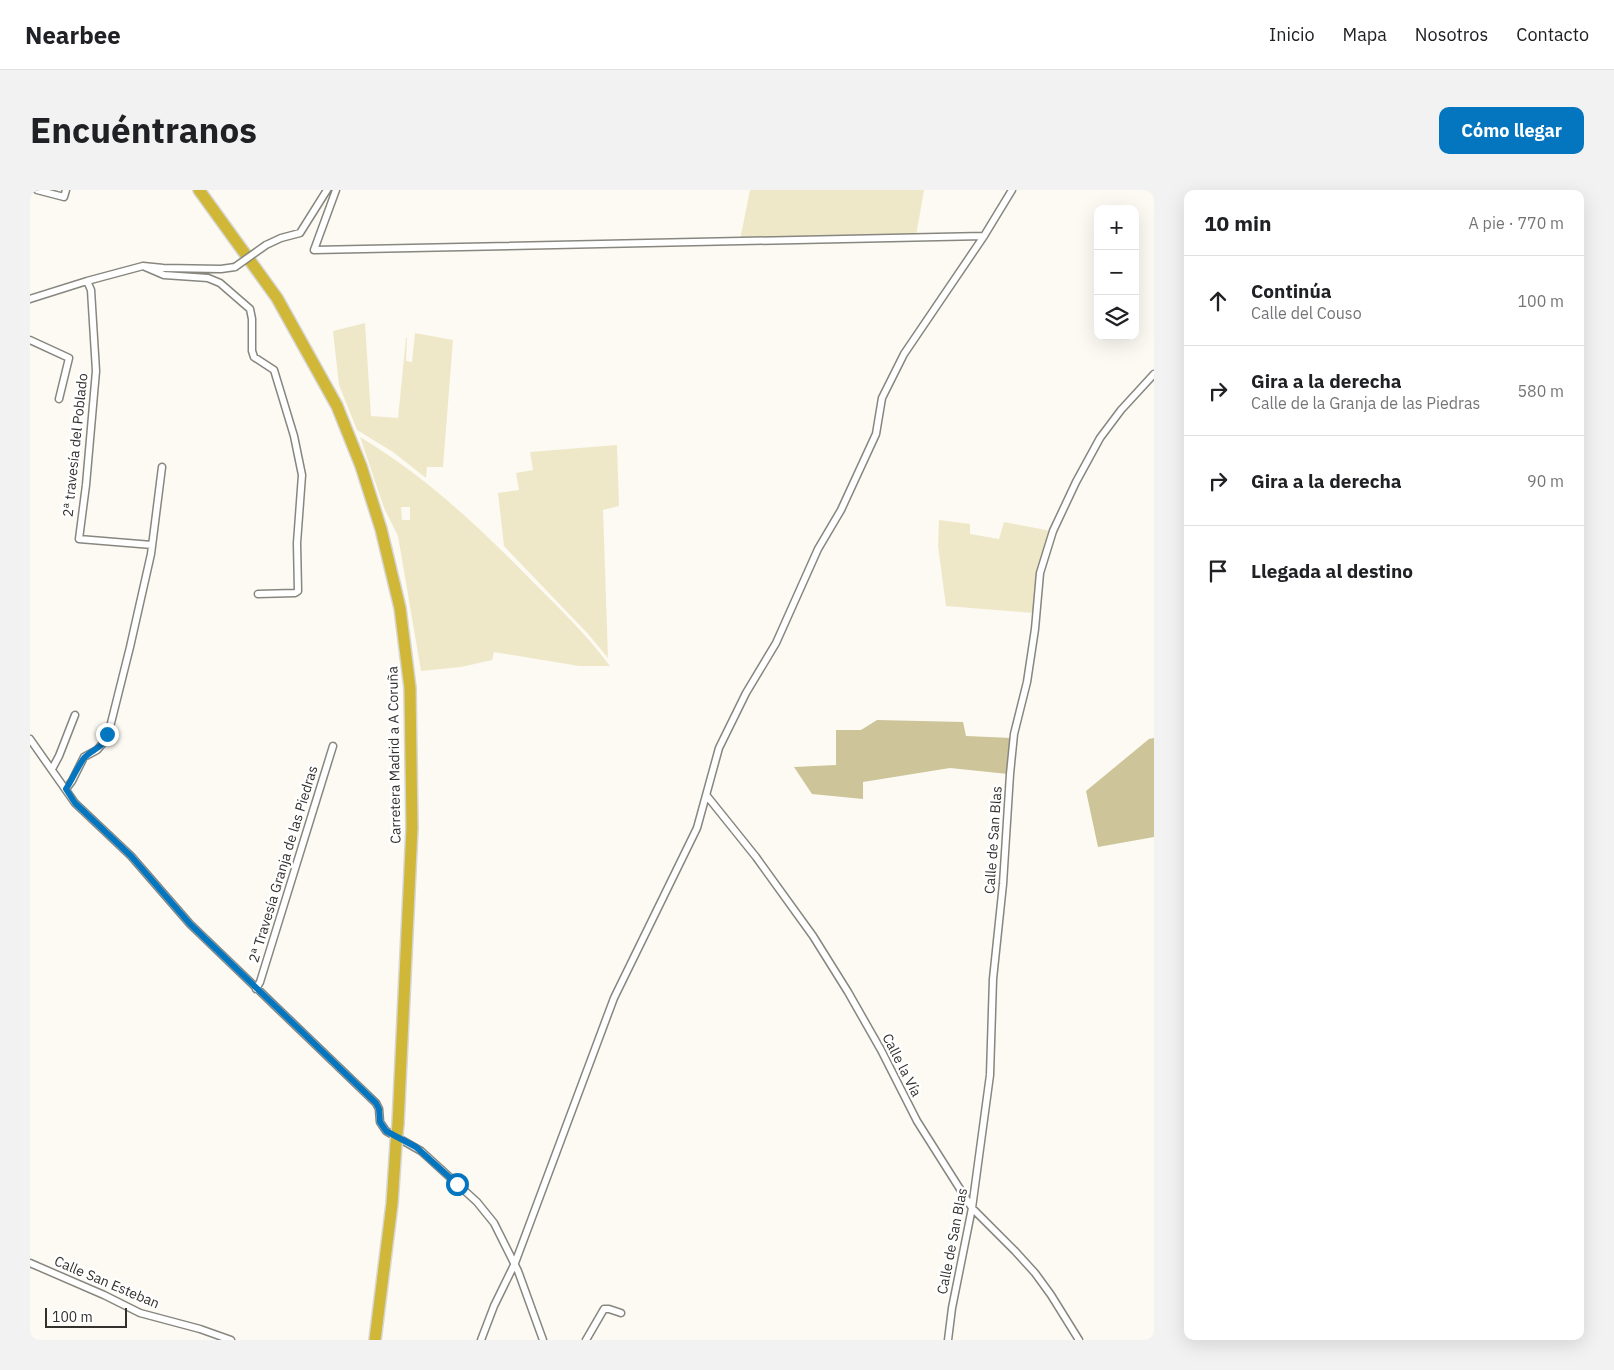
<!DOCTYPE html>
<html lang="es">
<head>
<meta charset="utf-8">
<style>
	:root { --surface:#fff; --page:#f2f2f2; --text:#202124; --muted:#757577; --line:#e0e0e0; --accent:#0475bf }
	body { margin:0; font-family:"IBM Plex Sans",sans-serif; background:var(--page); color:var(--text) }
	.controls { position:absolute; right:15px; top:15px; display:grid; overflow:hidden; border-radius:10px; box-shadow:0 5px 20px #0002 }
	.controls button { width:45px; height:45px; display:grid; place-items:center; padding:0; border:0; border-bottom:1px solid var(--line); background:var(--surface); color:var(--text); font:25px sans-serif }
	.scale { position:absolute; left:15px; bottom:12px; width:82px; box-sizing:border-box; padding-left:5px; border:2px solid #32312e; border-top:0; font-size:14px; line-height:18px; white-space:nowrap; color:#32312e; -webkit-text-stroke:4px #fff; paint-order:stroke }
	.stop { position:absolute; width:15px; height:15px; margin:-11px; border:4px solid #0475bf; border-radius:50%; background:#fff }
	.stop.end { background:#0475bf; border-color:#fff; box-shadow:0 1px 5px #0008 }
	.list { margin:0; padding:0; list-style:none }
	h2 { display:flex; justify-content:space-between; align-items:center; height:65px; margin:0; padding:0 20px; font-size:21px }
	h2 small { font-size:16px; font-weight:400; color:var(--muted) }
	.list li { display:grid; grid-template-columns:32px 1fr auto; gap:15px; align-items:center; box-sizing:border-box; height:90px; padding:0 20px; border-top:1px solid var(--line) }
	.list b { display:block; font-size:19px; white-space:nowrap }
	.list p { margin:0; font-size:16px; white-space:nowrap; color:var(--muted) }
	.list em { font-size:16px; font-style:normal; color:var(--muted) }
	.icon { flex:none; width:28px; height:28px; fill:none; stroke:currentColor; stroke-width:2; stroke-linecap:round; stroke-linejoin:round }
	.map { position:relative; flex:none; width:1124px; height:1150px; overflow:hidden; border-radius:10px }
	header { display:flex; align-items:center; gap:30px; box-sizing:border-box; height:70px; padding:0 25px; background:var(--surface); border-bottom:1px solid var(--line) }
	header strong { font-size:24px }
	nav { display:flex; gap:28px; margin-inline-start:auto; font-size:18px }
	.intro { display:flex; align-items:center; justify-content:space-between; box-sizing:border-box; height:120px; padding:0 30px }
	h1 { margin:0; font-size:35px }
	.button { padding:12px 22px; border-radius:10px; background:var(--accent); color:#fff; font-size:18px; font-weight:700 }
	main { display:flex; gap:30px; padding:0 30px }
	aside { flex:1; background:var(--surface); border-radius:10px; box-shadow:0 5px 20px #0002 }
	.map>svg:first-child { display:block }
	.green { fill:#efe8c8; fill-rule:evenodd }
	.forest { fill:#cdc499 }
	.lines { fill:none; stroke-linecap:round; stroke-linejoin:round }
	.street-casing { stroke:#87867f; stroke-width:9 }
	.highway-casing { stroke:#d6d6d5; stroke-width:14 }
	.street { stroke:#fff; stroke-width:6 }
	.highway { stroke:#d0b738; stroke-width:11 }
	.street-bridge-casing { stroke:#87867f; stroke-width:9; stroke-linecap:butt }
	.highway-bridge-casing { stroke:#d6d6d5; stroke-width:14; stroke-linecap:butt }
	.street-bridge { stroke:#fff; stroke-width:6 }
	.highway-bridge { stroke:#d0b738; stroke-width:11 }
	.route { stroke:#0475bf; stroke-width:6 }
	.labels { text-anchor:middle; stroke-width:5; stroke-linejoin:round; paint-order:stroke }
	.street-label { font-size:14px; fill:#32312e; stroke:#fff }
</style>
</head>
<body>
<header>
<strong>Nearbee</strong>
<nav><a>Inicio</a><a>Mapa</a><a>Nosotros</a><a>Contacto</a></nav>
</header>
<div class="intro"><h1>Encuéntranos</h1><a class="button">Cómo llegar</a></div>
<main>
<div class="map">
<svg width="1124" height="1150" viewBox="0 0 1124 1150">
	<rect width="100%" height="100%" fill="#fcfaf2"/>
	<!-- green -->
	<path class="green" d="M 720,0 L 894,0 L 886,46 L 710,50 Z
		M 335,133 L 341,226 L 368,228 L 376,148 L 377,147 L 376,171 L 382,172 L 385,143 L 423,150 L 413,277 L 397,277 L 396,288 L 363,262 L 327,240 L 309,195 L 303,141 Z
		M 330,247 C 397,287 450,338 505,394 C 531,420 558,446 580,476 L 549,476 L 464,462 L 462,470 L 431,477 L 391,481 L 368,346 L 354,318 ZM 371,317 L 380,317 L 380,330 L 372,330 Z
		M 587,255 L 589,316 L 573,320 L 578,468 L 559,445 L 474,356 L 468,303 L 489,300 L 486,283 L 503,280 L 500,262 Z
		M 909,330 L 940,334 L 940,344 L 969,349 L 974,332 L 1021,341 L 1004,423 L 916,416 L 908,356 Z"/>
	<!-- forest -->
	<path class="forest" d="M 847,530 L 933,532 L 936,546 L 982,548 L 978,584 L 920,578 L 833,592 L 833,609 L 782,604 L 764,577 L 806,575 L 806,540 L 831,540 Z
		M 1124,548 L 1124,647 L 1068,657 L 1056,601 L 1119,549 Z"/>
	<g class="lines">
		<defs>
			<path id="street" d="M 7,0 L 34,7 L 36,0
				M 306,0 L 284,60 L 954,46
				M 236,55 L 251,48 L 270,43 L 297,0
				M 113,76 L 134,85 L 178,88 L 190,93 L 220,119 L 222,129 L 222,161 L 224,167 L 244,180 L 264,246 L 272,285 L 267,353 L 268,401 L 265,403 L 228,404
				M 57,91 L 61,100 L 66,181 L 56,295 L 49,349 L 122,355
				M 0,109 L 57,91 L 113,76 L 133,78 L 191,79 L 205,77
				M 0,150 L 39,168 L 29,209
				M 0,549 L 45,613 L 101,666 L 160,734 L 346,913 L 349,919 L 350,932 L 356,941 L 391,961 L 447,1012 L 464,1033 L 488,1081 L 513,1150
				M 22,579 L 29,566 L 45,525
				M 36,599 L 42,591 L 54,567 L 67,560 L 74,552 L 80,537 L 100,457 L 121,364 L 132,277
				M 677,606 L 726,667 L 783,746 L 818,802 L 851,860 L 887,931 L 942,1018 L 985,1061 L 1005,1083 L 1021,1105 L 1049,1150
				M 226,799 L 230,792 L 303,556
				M 0,1073 L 74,1105 L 110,1123 L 170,1139 L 201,1150
				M 451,1150 L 464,1116 L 485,1073 L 584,808 L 667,638 L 689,558 L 716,503 L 746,453 L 788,359 L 811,320 L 846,244 L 852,208 L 874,164 L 954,46 L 982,0
				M 556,1150 L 574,1119 L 579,1119 L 591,1123
				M 918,1150 L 922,1118 L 942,1018 L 960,885 L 963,789 L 973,694 L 980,584 L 984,544 L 997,492 L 1005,439 L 1010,383 L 1023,341 L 1046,292 L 1070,248 L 1091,220 L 1124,184"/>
			<path id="highway" d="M 169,0 L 247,108 L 307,216 L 331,276 L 351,339 L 370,418 L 380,498 L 382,638 L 368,934
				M 345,1150 L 362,1014 L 366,954"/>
		</defs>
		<!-- street casing -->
		<use href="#street" class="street-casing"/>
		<!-- highway casing -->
		<use href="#highway" class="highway-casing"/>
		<!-- street -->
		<use href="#street" class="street"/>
		<!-- highway -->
		<use href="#highway" class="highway"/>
		<defs>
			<path id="street-bridge" d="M 205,77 L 236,55"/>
			<path id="highway-bridge" d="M 366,954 L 368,934"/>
		</defs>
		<!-- street-bridge casing -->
		<use href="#street-bridge" class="street-bridge-casing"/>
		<!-- highway-bridge casing -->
		<use href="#highway-bridge" class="highway-bridge-casing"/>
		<!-- street-bridge -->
		<use href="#street-bridge" class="street-bridge"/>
		<!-- highway-bridge -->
		<use href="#highway-bridge" class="highway-bridge"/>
	</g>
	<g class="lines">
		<!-- route -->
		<path class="route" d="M 77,544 C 74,558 64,558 55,567 C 50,572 42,590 36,599 L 45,613 L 101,666 L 160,734 L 346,913 L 349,919 L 350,932 L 356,941 L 386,957 L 427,994"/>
	</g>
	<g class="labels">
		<!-- street labels -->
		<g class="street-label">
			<text transform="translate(45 255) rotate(-84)" y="5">2ª travesía del Poblado</text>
			<text transform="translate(364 565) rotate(-91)" y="5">Carretera Madrid a A Coruña</text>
			<text transform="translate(963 650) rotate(-86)" y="5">Calle de San Blas</text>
			<text transform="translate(253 674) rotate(-73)" y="5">2ª Travesía Granja de las Piedras</text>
			<text transform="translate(872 875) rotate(63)" y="5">Calle la Vía</text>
			<text transform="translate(922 1051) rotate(-79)" y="5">Calle de San Blas</text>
			<text transform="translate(77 1092) rotate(23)" y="5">Calle San Esteban</text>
		</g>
	</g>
</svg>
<div class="controls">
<button>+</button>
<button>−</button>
<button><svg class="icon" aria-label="layers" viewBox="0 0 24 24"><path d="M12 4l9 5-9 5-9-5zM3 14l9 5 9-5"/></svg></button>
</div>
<div class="scale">100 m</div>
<div class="stop" style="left:427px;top:994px"></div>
<div class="stop end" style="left:77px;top:544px"></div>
</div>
<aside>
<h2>10 min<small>A pie · 770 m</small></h2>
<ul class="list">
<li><svg class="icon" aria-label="ahead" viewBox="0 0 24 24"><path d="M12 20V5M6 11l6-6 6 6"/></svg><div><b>Continúa</b><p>Calle del Couso</p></div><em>100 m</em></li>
<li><svg class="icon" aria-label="right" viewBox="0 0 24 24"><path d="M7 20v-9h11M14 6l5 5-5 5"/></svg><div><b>Gira a la derecha</b><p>Calle de la Granja de las Piedras</p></div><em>580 m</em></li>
<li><svg class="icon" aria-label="right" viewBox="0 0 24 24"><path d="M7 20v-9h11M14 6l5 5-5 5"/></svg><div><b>Gira a la derecha</b></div><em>90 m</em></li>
<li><svg class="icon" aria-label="arrive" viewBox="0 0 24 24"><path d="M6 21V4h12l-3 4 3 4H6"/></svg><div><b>Llegada al destino</b></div></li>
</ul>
</aside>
</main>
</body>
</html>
